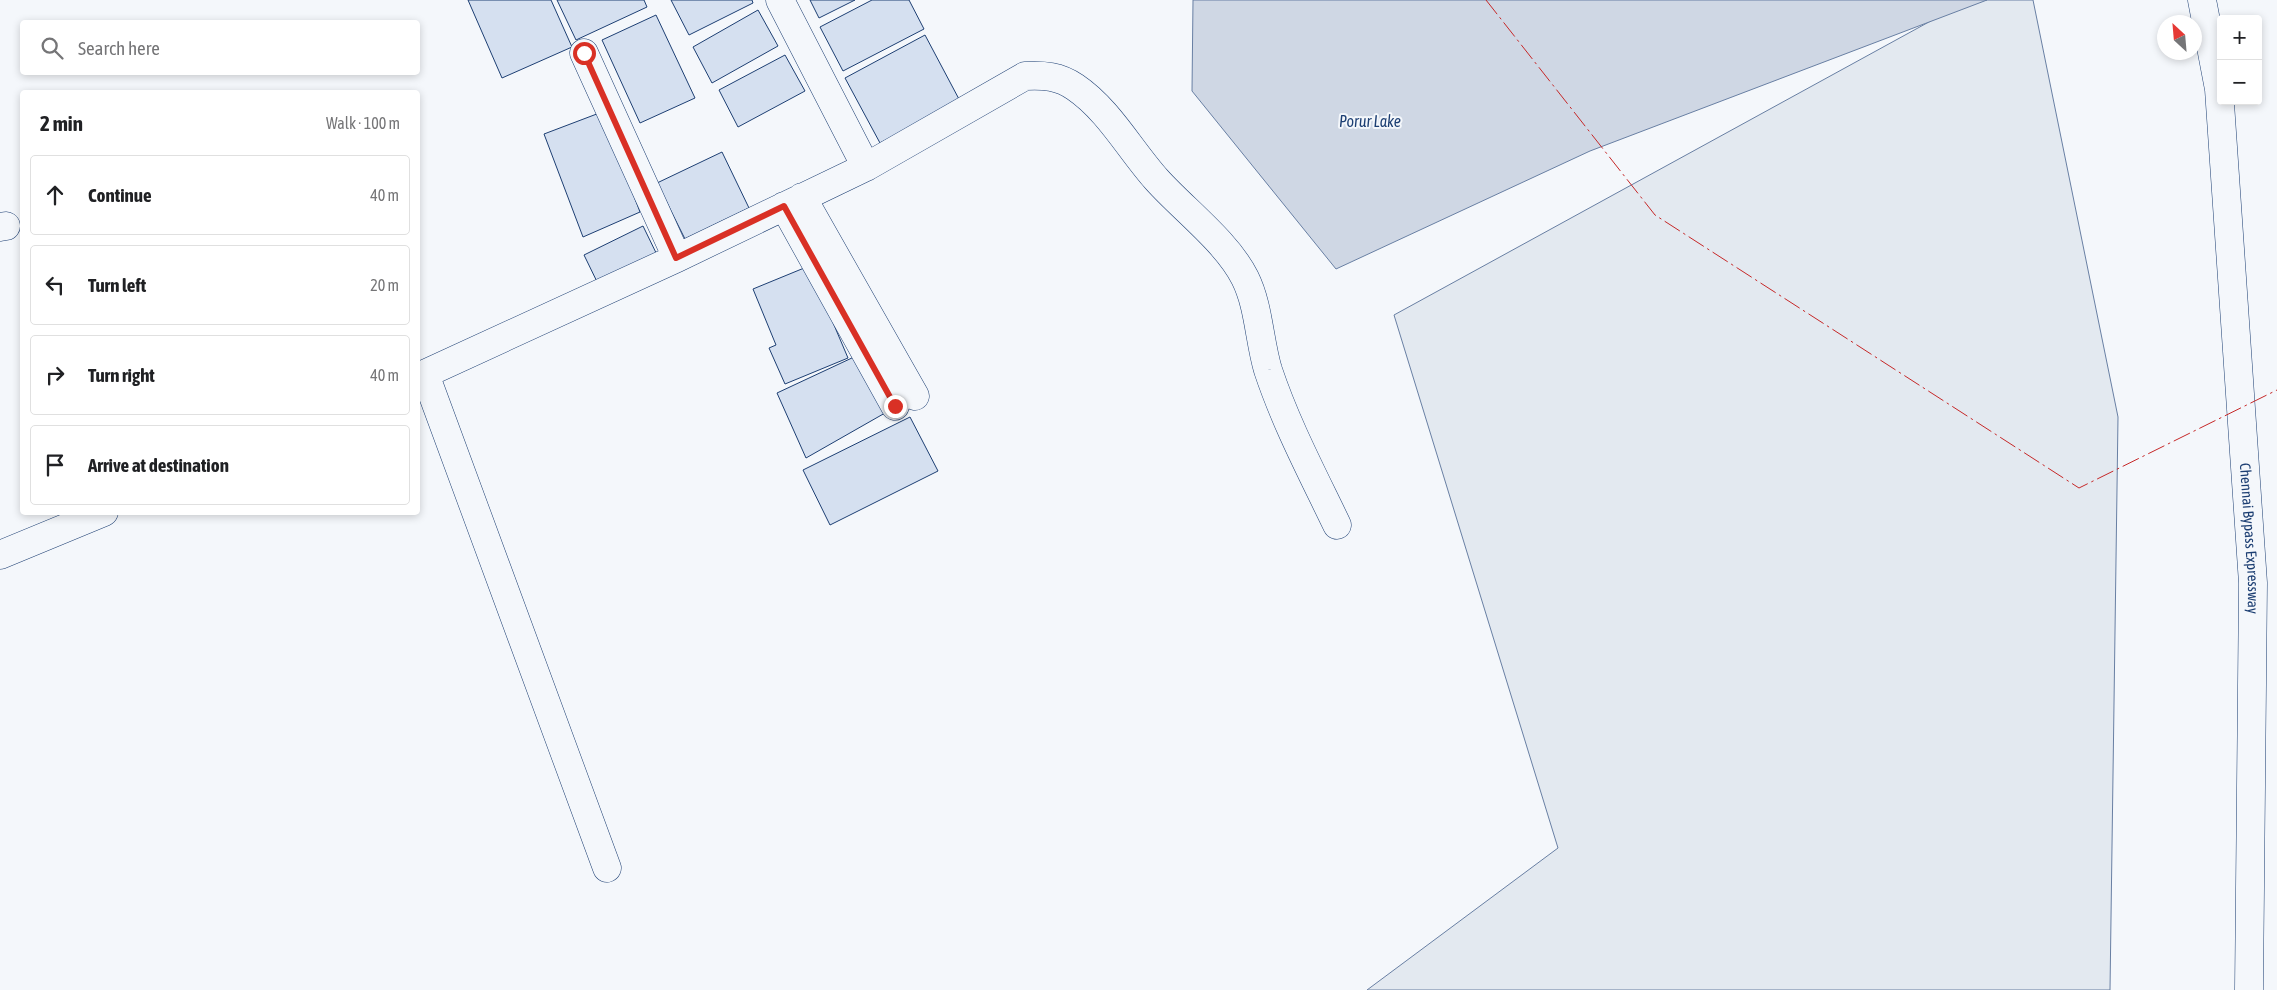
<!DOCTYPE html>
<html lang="en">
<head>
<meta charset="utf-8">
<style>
	:root { --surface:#fff; --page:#f2f2f2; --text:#202124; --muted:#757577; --line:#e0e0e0 }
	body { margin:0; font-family:"Asap Condensed",sans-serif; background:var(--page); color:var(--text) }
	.controls { position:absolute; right:15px; top:15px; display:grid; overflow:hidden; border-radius:5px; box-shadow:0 2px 8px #0003 }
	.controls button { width:45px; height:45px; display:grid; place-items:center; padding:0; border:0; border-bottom:1px solid var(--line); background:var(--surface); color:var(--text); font:25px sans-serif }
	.compass { position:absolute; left:2157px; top:15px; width:45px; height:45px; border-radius:50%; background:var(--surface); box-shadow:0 2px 8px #0003; rotate:334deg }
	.stop { position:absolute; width:15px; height:15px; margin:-11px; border:4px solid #d93025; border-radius:50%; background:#fff }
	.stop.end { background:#d93025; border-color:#fff; box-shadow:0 1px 5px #0008 }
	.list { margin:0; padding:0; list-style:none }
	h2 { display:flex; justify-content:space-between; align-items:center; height:65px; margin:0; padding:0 20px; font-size:21px }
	h2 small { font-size:16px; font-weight:400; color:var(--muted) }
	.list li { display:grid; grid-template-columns:32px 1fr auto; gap:15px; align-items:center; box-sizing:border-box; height:80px; margin:0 10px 10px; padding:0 10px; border:1px solid var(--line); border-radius:5px }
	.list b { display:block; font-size:19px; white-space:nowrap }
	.list em { font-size:16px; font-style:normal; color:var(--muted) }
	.icon { flex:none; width:28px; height:28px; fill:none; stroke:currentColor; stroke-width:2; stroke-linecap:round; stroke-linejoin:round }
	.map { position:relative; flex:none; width:2277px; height:990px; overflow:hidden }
	.search { position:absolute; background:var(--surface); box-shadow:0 2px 8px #0003; left:20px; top:20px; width:400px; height:55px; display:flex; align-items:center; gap:12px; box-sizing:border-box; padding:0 18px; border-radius:5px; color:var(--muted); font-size:19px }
	.panel { position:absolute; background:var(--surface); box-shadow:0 2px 8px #0003; left:20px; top:90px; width:400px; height:425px; border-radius:5px }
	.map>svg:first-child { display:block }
	.green { fill:#e3e9f0; stroke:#687fa3 }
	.water { fill:#cfd7e4; stroke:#687fa3 }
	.building { fill:#d5e0f0; stroke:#1d3f73 }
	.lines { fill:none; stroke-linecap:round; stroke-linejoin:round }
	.minor-casing { stroke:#1d3f73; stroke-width:29 }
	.highway-casing { stroke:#1d3f73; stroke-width:29 }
	.minor { stroke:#f4f7fb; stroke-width:28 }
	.highway { stroke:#f4f7fb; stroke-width:28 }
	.power { stroke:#c62828; stroke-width:1; stroke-dasharray:18 4 2.5 4; stroke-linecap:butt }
	.route { stroke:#d93025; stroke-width:6 }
	.labels { text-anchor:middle; stroke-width:4; stroke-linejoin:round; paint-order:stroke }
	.street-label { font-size:15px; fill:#1d3f73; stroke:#f4f7fb }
	.water-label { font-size:16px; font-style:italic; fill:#1d3f73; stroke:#f4f7fb }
</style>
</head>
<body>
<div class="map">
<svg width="2277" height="990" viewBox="0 0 2277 990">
	<rect width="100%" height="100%" fill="#f4f7fb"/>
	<!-- green -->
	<path class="green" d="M 1969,0 L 2033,0 L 2118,417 L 2110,990 L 1367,990 L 1558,848 L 1394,315 Z"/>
	<!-- water -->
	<path class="water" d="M 1193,0 L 1987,0 L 1590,151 L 1336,269 L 1192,91 Z"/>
	<!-- building -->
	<path class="building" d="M 468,0 L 551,0 L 572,47 L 502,78 Z
		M 557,0 L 644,0 L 647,7 L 576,40 Z
		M 671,0 L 752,0 L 753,3 L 689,35 Z
		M 810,0 L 855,0 L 819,18 Z
		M 872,0 L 909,0 L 924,29 L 843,71 L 820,27 Z
		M 758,10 L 778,46 L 712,83 L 693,47 Z
		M 656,15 L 695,98 L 640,123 L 602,40 Z
		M 925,35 L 960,101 L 880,143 L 845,78 Z
		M 785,55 L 805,91 L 738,127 L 719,90 Z
		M 602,112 L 640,212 L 583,237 L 544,134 Z
		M 722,152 L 749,208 L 685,239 L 657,183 Z
		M 643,226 L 661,263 L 602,292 L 584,255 Z
		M 809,266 L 848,358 L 785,384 L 769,348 L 776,345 L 753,289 Z
		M 854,357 L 885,413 L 806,458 L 777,393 Z
		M 910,417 L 938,471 L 830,525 L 803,470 Z"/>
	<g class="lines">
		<defs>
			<path id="minor" d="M 780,0 L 866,167
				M 584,53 L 677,258
				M 802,197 L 915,396
				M 784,206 L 895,406
				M 0,227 L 6,226
				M 425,374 L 607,868
				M 418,377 L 677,258 L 866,167 L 1025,76 C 1044,75 1059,76 1075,87 C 1109,110 1130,150 1157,180 C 1184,210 1227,242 1245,278 C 1259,306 1259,340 1268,370 C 1286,424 1312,473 1337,525
				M 0,555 L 104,512"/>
			<g id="highway">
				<path id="s1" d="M 2202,0 L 2219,89 L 2253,583 L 2249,990"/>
			</g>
		</defs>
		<!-- minor casing -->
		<use href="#minor" class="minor-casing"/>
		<!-- highway casing -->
		<use href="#highway" class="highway-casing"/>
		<!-- minor -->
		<use href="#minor" class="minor"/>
		<!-- highway -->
		<use href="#highway" class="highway"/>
		<!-- power -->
		<path class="power" d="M 1486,0 L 1655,215 L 2079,488 L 2277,390"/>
	</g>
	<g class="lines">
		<!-- route -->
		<path class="route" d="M 584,53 L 676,258 L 784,206 L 895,406"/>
	</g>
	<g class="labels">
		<!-- street labels -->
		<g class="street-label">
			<text dy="5" stroke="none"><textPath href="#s1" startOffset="541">Chennai Bypass Expressway</textPath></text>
		</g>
		<!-- water labels -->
		<g class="water-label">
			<text x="1370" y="127">Porur Lake</text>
		</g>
	</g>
</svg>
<div class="controls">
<button>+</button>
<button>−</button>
</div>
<svg class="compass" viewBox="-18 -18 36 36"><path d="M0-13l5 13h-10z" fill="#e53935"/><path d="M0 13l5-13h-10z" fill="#757577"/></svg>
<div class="stop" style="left:584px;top:53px"></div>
<div class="stop end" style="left:895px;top:406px"></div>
<div class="search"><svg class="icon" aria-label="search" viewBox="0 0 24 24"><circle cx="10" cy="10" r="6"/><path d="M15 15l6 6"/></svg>Search here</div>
<section class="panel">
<h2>2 min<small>Walk · 100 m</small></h2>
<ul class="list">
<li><svg class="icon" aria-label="ahead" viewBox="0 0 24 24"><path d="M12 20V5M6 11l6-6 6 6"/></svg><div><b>Continue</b></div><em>40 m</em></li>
<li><svg class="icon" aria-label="left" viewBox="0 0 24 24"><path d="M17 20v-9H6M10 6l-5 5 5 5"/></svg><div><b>Turn left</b></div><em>20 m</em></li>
<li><svg class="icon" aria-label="right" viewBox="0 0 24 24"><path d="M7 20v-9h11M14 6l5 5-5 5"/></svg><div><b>Turn right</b></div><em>40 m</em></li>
<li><svg class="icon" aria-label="arrive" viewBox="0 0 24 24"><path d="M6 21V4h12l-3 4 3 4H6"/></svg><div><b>Arrive at destination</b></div></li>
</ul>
</section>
</div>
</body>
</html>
